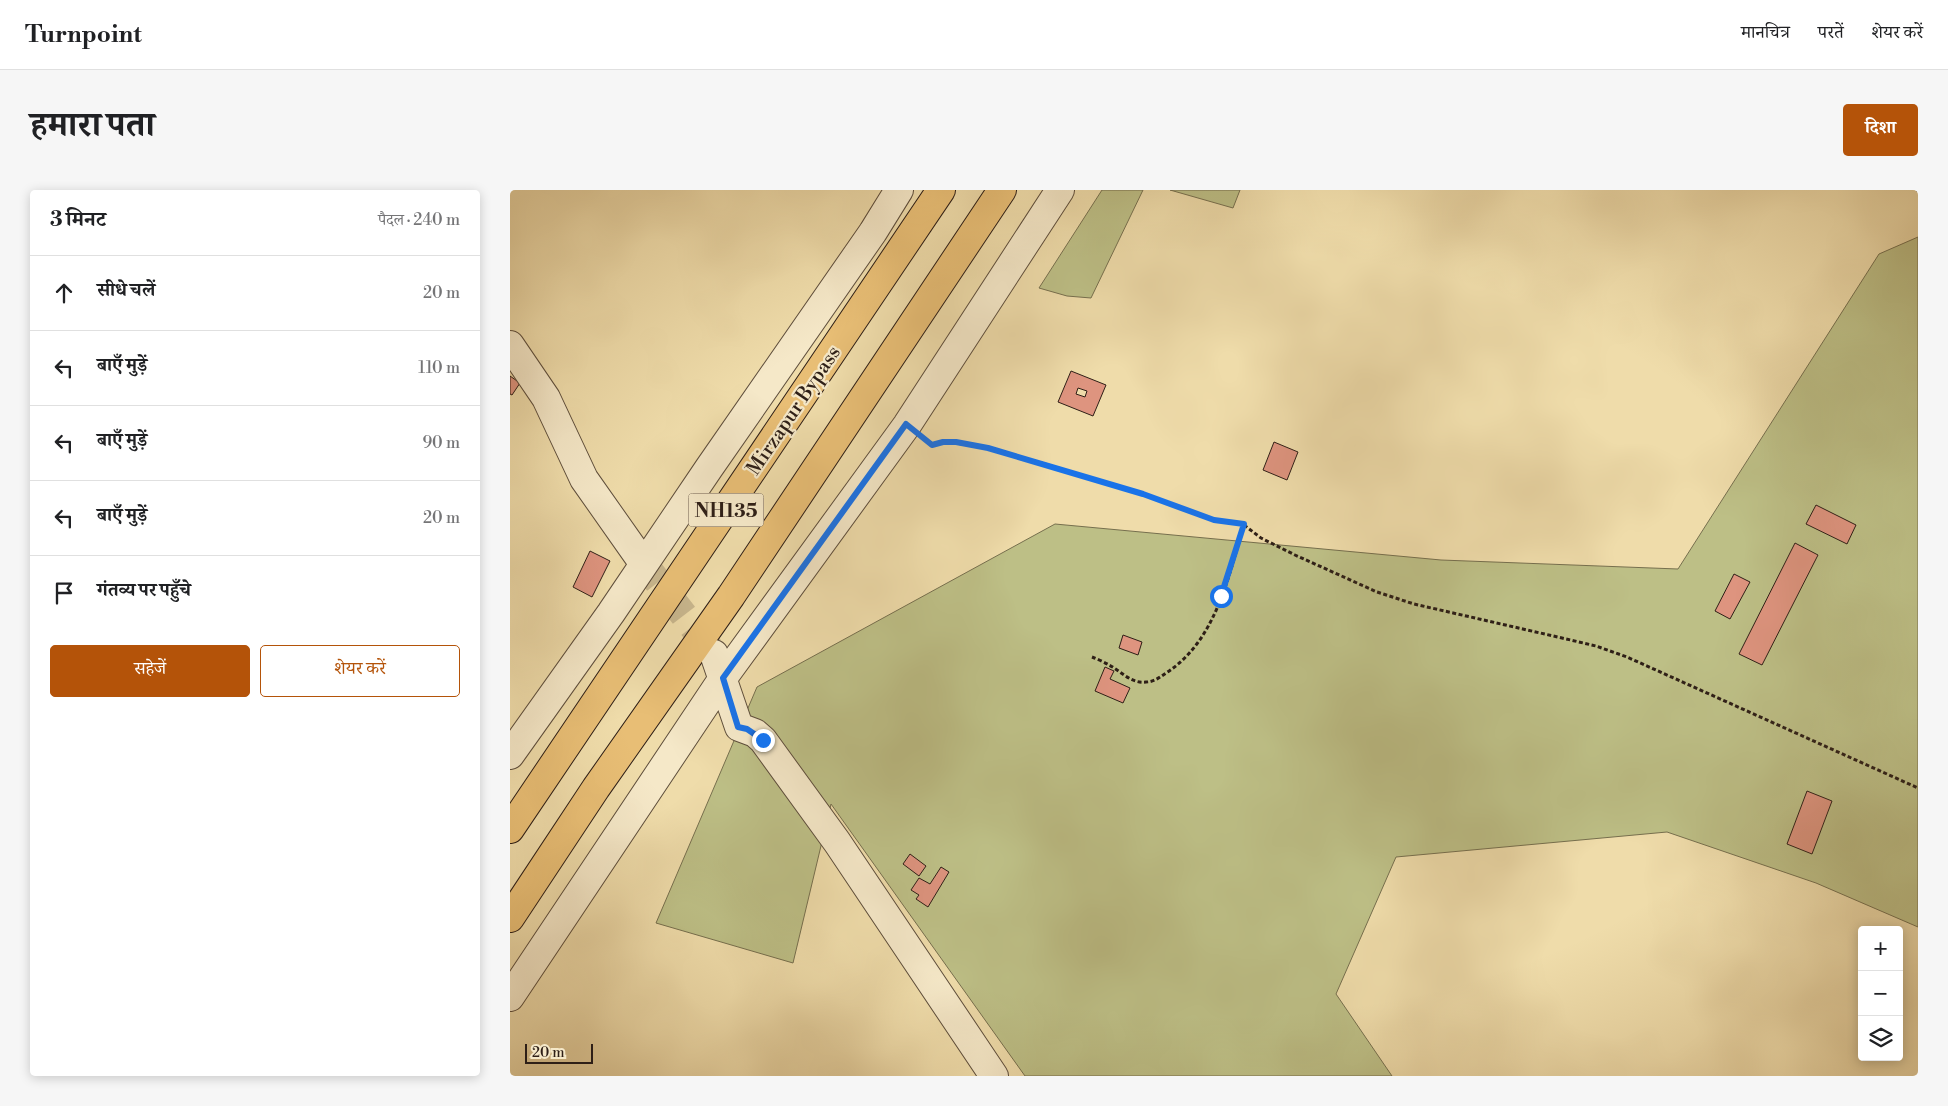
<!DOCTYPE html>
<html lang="hi">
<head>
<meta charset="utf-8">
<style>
	:root { --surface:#fff; --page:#f6f6f6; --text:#202124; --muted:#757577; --line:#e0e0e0; --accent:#b45309 }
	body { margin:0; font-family:"Libre Bodoni","Noto Serif Devanagari",serif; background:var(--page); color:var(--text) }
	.controls { position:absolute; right:15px; bottom:15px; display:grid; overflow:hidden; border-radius:5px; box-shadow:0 2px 12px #0003 }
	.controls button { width:45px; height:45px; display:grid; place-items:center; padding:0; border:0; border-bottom:1px solid var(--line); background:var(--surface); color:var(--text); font:25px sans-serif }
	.scale { position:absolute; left:15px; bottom:12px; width:68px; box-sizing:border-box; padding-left:5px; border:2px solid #2e1f17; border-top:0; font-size:14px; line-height:18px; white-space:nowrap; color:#2e1f17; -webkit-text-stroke:4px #f5e8c8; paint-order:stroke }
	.stop { position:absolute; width:15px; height:15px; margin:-11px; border:4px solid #1a73e8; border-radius:50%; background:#fff }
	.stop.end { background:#1a73e8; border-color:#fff; box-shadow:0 1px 5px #0008 }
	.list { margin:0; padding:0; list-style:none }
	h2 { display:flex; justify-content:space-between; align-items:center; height:65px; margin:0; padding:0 20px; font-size:21px }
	h2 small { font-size:16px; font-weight:400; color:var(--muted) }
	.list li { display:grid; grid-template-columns:32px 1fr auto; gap:15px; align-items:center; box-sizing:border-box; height:75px; padding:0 20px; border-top:1px solid var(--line) }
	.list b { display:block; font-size:19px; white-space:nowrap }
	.list em { font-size:16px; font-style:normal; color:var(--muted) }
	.actions { display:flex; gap:10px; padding:15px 20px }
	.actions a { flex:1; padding:11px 0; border:1px solid var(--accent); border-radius:5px; text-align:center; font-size:18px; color:var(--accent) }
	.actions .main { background:var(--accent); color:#fff }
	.icon { flex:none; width:28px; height:28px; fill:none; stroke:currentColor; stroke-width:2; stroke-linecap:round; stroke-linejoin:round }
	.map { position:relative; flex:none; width:1408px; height:886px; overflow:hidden; border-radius:5px }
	header { display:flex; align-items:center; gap:30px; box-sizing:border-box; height:70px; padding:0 25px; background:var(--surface); border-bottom:1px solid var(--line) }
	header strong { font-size:24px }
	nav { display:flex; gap:28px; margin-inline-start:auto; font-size:18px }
	.intro { display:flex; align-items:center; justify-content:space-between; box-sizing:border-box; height:120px; padding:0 30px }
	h1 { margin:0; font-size:35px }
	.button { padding:12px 22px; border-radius:5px; background:var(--accent); color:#fff; font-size:18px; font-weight:700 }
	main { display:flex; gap:30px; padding:0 30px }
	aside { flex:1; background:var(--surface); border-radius:5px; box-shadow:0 2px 12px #0003 }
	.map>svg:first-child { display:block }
	.green { fill:#bdbf86; stroke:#766f4e }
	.building { fill:#de947f; stroke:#2e1f17; fill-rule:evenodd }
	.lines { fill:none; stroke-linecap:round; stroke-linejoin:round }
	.minor-tunnel { stroke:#c8b68d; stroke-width:28; stroke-dasharray:28 14; stroke-linecap:butt }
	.minor-casing { stroke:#5e4e3c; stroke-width:30 }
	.highway-casing { stroke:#2e1f17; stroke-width:30 }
	.path { stroke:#2e1f17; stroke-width:3; stroke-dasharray:4 2.5; stroke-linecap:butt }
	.minor { stroke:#f5e8c8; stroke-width:28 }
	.highway { stroke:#e8be75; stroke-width:28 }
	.route { stroke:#1a73e8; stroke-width:6 }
	.labels { text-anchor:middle; stroke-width:4.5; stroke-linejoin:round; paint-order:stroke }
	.shield { fill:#f5e8c8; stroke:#6a5b4c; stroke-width:1 }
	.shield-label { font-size:19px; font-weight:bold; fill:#2e1f17 }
	.street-label { font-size:20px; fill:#2e1f17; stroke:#f5e8c8 }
</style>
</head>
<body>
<header>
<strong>Turnpoint</strong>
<nav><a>मानचित्र</a><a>परतें</a><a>शेयर करें</a></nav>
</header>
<div class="intro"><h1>हमारा पता</h1><a class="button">दिशा</a></div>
<main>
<aside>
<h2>3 मिनट<small>पैदल · 240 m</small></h2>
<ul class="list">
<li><svg class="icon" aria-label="ahead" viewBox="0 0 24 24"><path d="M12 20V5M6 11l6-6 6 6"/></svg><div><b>सीधे चलें</b></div><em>20 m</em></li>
<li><svg class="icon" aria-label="left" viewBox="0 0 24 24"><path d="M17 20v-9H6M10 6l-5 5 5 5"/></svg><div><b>बाएँ मुड़ें</b></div><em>110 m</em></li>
<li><svg class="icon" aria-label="left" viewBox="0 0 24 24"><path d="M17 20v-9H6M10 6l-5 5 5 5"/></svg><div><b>बाएँ मुड़ें</b></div><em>90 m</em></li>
<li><svg class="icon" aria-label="left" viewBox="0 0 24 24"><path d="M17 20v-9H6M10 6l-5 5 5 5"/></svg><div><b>बाएँ मुड़ें</b></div><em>20 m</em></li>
<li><svg class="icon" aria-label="arrive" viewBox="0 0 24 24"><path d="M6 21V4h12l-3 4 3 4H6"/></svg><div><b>गंतव्य पर पहुँचे</b></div></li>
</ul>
<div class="actions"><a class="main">सहेजें</a><a>शेयर करें</a></div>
</aside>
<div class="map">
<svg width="1408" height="886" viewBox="0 0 1408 886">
	<rect width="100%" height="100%" fill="#efdcaa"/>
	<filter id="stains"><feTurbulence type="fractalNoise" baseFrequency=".004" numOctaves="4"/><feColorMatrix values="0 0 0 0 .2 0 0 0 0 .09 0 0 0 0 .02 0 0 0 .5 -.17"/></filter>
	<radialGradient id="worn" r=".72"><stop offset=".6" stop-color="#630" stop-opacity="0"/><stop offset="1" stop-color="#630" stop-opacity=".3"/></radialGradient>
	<!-- green -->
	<path class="green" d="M 592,0 L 633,0 L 581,108 L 557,106 L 529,98 Z
		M 660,0 L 730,0 L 723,18 Z
		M 1408,47 L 1408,737 L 1306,693 L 1157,642 L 886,667 L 826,804 L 882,886 L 515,886 L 321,614 L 283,773 L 146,733 L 247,497 L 545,334 L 931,370 L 1168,379 L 1369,64 Z"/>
	<!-- building -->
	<path class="building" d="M 561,181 L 596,195 L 583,226 L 548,212 ZM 568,198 L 577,201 L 575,207 L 566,204 Z
		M 0,186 L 10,193 L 2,205 L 0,204 Z
		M 764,252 L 788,262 L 777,290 L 753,280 Z
		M 1306,315 L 1346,335 L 1337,354 L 1296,334 Z
		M 1285,353 L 1308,365 L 1252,475 L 1229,464 Z
		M 80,361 L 100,371 L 82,407 L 63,397 Z
		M 1224,384 L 1240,392 L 1220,429 L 1205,421 Z
		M 613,445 L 632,452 L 628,465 L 609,458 Z
		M 595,477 L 604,481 L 600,489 L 620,498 L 613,513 L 585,501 Z
		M 1297,601 L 1322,611 L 1302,664 L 1277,654 Z
		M 400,664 L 416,676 L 409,686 L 393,674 Z
		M 431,677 L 439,682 L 418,717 L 406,709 L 409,705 L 401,700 L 409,688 L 420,694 Z"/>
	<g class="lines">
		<!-- minor-tunnel -->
		<path class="minor-tunnel" d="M 131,370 L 204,464"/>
		<defs>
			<path id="minor" d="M 0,155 L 36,208 L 74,289 L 131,370
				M 204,464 L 229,537 L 245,543 L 253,550 L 327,652 L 484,886
				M 0,565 L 101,423 L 199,278 L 363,42 L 389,0
				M 0,807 L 213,488 L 397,235 L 550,0"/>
			<path id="highway" d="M 0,639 L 431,0
				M 0,728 L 86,598 L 221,406 L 492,0"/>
		</defs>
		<!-- minor casing -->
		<use href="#minor" class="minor-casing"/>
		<!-- highway casing -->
		<use href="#highway" class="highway-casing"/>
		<!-- path -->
		<path class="path" d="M 1407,0 L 1408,1
			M 416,251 L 422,255 L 433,253 L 446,253 L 479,258 L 528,272 L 633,304 L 704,330 L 734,335 L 751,348 L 785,365 L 867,402 L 904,414 L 1052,448 L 1086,456 L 1117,467 L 1408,598
			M 582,467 C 587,469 594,472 599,475 C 611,481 621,494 636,492 C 644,492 650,487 656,483 C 706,451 718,387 734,335"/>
		<!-- minor -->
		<use href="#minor" class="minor"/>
		<!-- highway -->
		<use href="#highway" class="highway"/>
	</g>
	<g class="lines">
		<!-- route -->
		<path class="route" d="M 253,550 L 237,539 L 228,537 L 213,488 L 396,234 L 422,255 L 433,252 L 446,252 L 478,258 L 633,304 L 704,330 L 734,334 L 711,406"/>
	</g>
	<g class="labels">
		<!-- shield labels -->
		<rect class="shield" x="178.5" y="303.5" width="75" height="33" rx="4"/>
		<g class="shield-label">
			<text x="216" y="327">NH135</text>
		</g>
		<!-- street labels -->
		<g class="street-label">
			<text transform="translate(283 220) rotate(-56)" y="7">Mirzapur Bypass</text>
		</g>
	</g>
	<rect width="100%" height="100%" filter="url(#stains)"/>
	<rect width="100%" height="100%" fill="url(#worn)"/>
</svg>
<div class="controls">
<button>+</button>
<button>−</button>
<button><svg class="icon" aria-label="layers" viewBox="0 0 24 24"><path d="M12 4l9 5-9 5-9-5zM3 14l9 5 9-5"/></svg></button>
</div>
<div class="scale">20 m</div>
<div class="stop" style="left:711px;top:406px"></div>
<div class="stop end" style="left:253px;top:550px"></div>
</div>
</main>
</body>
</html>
